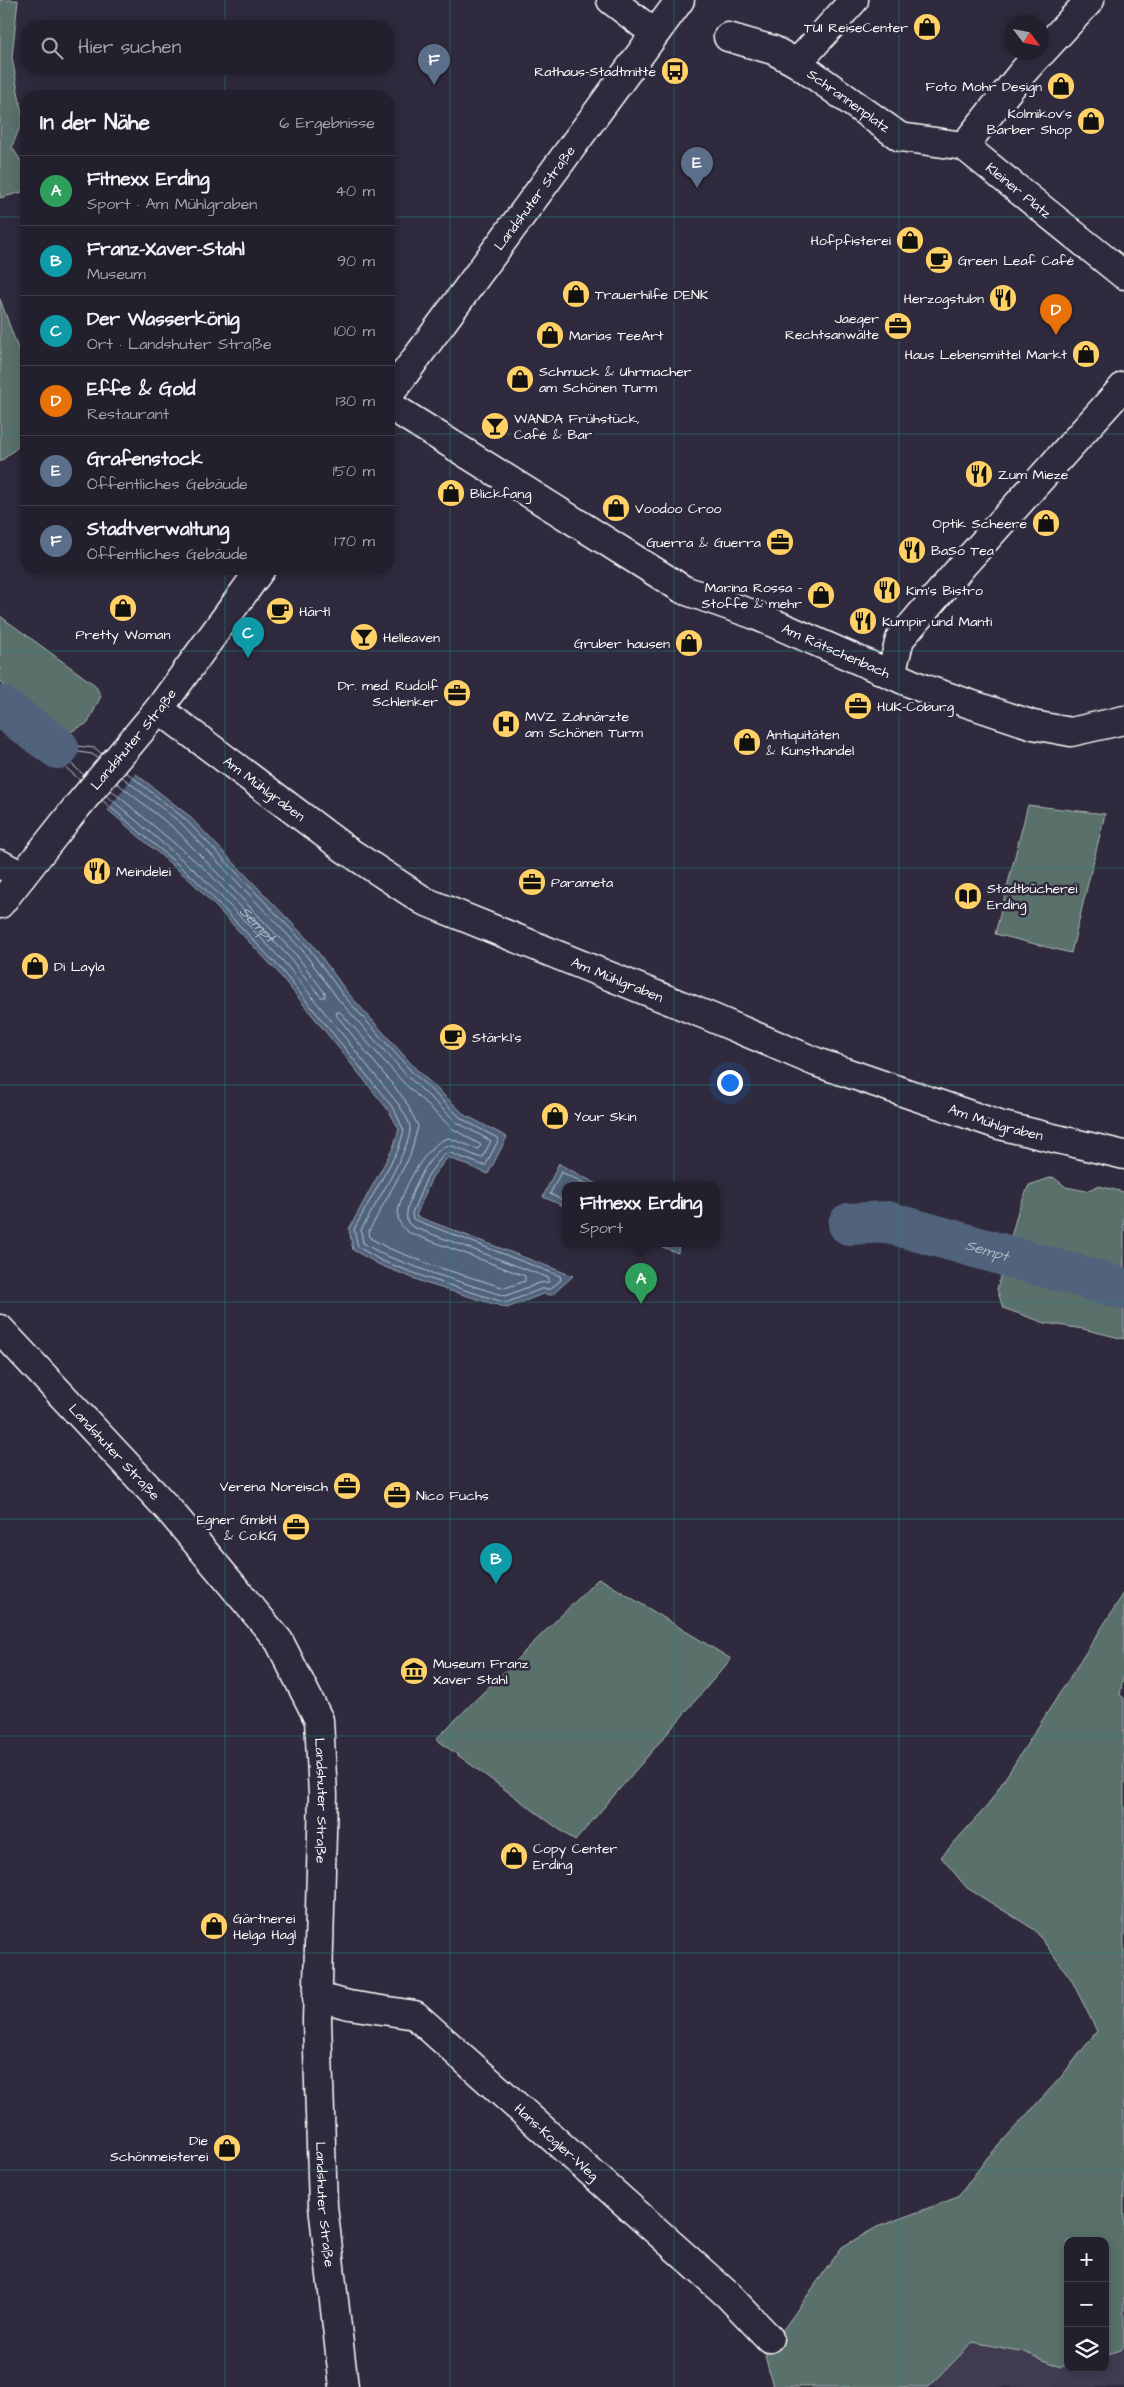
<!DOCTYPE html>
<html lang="de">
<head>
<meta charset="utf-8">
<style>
	:root { --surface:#23202e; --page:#2f2d3a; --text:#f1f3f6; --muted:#a3a3aa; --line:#403e4a; --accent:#d93025 }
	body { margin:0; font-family:"Architects Daughter",sans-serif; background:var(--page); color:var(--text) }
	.controls { position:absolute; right:15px; bottom:15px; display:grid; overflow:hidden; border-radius:10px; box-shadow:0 2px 12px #0003 }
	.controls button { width:45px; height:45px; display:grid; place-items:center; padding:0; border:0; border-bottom:1px solid var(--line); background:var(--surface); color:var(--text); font:25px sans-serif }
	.compass { position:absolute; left:1004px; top:15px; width:45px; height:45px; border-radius:50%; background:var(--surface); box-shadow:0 2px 12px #0003; rotate:122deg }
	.you { position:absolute; left:729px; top:1082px; width:18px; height:18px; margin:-12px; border:4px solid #fff; border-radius:50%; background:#1a73e8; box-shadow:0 0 0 8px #1a73e833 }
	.badge { display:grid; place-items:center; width:32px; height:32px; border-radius:50%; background:var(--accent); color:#fff; font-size:16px; font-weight:700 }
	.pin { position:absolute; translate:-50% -41px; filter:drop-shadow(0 1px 2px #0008) }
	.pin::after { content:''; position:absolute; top:26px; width:18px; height:15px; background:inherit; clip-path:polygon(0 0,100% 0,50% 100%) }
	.popup { position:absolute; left:562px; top:1182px; width:158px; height:65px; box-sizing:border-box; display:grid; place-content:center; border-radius:10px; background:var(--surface); filter:drop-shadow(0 1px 4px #0005); font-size:16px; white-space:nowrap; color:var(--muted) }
	.popup b { font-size:19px; color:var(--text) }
	.popup::after { content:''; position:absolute; left:50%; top:100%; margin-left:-10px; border:10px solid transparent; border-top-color:var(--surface) }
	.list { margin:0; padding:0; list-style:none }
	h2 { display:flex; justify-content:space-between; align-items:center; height:65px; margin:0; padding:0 20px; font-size:21px }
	h2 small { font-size:16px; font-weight:400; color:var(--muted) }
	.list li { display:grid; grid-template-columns:32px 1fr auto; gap:15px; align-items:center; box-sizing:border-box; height:70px; padding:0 20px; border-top:1px solid var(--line) }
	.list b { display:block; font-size:19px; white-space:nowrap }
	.list p { margin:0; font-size:16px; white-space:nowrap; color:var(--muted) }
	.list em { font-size:16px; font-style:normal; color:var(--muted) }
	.icon { flex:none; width:28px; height:28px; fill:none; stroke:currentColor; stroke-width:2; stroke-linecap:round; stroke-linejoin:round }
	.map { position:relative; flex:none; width:1124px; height:2387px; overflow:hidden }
	.search { position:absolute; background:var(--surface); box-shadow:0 2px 12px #0003; left:20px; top:20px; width:375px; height:55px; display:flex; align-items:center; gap:12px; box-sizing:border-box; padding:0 18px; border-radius:20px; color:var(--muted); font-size:19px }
	.panel { position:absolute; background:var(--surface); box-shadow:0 2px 12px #0003; left:20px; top:90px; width:375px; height:485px; border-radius:20px }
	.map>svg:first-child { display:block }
	.built { fill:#403b51; fill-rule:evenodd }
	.green { fill:#5a6f6a; stroke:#acb7b4 }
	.water { fill:#51647c; stroke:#97a2b0 }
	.pier { fill:#2f2a3d }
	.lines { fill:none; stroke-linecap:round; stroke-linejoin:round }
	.shore { stroke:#b9c1cb; stroke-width:1 }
	.canal { stroke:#51647c; stroke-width:42 }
	.minor-casing { stroke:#fff; stroke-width:31 }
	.minor { stroke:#2f2a3d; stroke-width:28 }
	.grid { fill:none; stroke:#27847c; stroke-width:1; stroke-opacity:0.55 }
	.labels { text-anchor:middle; stroke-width:5; stroke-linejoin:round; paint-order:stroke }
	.poi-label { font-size:14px; fill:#fff; stroke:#2f2a3d; text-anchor:start }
	.street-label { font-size:14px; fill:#fff; stroke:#2f2a3d }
	.water-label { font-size:15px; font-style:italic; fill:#b1b9c4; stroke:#2f2a3d }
</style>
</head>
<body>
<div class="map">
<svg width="1124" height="2387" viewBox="0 0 1124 2387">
	<rect width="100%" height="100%" fill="#2f2a3d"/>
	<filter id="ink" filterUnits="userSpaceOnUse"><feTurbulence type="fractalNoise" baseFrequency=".02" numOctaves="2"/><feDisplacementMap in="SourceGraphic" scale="10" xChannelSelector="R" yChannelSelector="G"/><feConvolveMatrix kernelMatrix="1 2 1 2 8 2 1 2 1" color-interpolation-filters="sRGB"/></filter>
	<g filter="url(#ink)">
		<!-- built -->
		<path class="built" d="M 1124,2071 L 1124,2387 L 887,2387 ZM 1068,2241 L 1105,2241 L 1105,2368 L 1068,2368 Z"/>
		<!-- green -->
		<path class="green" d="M 0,0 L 18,0 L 12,57 L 23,119 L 12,147 L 26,169 L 26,191 L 0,198 Z
			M 0,299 L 20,354 L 26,361 L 26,440 L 0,462 Z
			M 0,616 L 95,685 L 101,696 L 88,723 L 68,733 L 0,682 Z
			M 1028,805 L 1105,814 L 1071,953 L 995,934 Z
			M 1053,1177 L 1066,1187 L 1086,1191 L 1098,1186 L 1124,1192 L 1124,1339 L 1083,1329 L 1045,1323 L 1003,1308 L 997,1289 L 1018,1211 L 1029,1185 Z
			M 599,1578 L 731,1659 L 575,1841 L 436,1739 Z
			M 1124,1593 L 1124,1674 L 1120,1695 L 1124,1698 L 1124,2346 L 1121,2350 L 1105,2355 L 1105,2241 L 1068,2241 L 1068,2365 L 1060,2367 L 1024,2352 L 973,2342 L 929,2387 L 773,2387 L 765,2355 L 842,2247 L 877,2227 L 958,2197 L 987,2158 L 1062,2076 L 1097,2031 L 1071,1979 L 1035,1930 L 967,1888 L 941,1857 L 988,1805 Z"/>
		<!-- water -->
		<path class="water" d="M 13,713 L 27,715 L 70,741 L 97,743 L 188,815 L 312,944 L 347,992 L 416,1069 L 465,1115 L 507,1137 L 488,1174 L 448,1157 L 432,1177 L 416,1216 L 573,1276 L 552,1295 L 543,1294 L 507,1308 L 428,1284 L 380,1265 L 353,1250 L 349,1229 L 393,1148 L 399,1129 L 389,1111 L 276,970 L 193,883 L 21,735 Z
			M 559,1163 L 559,1164 L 599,1185 L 566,1185 L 566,1207 L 543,1197 Z
			M 652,1243 L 679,1243 L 678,1253 Z"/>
		<!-- pier -->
		<path class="pier" d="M 80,739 L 98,741 L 137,772 L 105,813 L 56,770 Z"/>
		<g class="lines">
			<!-- shore -->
			<g class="shore">
				<path d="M 84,775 L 58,752 L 58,749 L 92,754 L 98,758"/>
				<path d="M 80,780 L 25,732 L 22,721 L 25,720 L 67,745 L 95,748 L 102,754"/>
				<path id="s1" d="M 111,790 L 206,870 L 290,958 L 321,997 L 325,997 L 325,993 L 297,956 L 175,829 L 117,783"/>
				<path d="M 106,795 L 200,875 L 284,962 L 399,1105 C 403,1112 411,1122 410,1130 C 409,1151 373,1208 361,1230 L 363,1243 L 384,1255 L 432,1273 L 505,1296 L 539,1283 L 549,1282 L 549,1278 L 413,1227 L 408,1223 C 400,1209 430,1150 446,1146 C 456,1144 472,1156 482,1158 L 491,1141 L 458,1123 L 408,1077 L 338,999 L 303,951 L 181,823 L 122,777"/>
				<path d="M 102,800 L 196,880 L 279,967 L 394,1109 L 404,1131 L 398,1150 L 354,1229 L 358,1247 L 382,1261 L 430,1279 L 506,1303 L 541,1289 L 550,1289 L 561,1280 L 560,1276 L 413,1219 L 412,1213 L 428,1175 L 444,1154 L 450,1153 L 485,1166 L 499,1139 L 462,1119 L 413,1073 L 343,995 L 308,947 L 185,819 L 126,772"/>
				<path d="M 337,1012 L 340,1012 L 404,1083 L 453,1129 L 481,1145 L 478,1149 L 449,1138 C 428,1140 398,1195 398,1215 C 398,1223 403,1229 410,1233 L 525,1276 L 525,1281 L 505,1288 L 434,1266 L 388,1248 L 370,1238 L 369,1231 L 410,1156 L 418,1126 L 405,1100 L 337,1016 Z"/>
				<path d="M 566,1202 L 550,1194 L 561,1172 L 589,1185"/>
			</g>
			<!-- canal -->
			<g class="canal">
				<path d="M 0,706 L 58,748"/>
				<path id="s2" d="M 849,1224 L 887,1222 L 1124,1289"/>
			</g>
			<defs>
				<g id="minor">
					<path d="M 611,0 L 654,33"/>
					<path id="s3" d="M 728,37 L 773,50 L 797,63 L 900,137 L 964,146 L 1124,275"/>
					<path d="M 1042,52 L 1090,0"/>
					<path d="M 797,63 L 854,0"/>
					<path d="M 964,146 L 1022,73 L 1041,52"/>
					<path id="s4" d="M 389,395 L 680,0"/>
					<path id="s5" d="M 389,405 L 684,590 L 755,615 L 922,688 L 1033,725 L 1071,732 L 1124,720"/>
					<path d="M 891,674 L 900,639 L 963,565 L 1124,386"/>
					<path id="s6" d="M 159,709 L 345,849 L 424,901 L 708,1016 L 816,1062 L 999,1125 L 1124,1155"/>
					<path d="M 0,864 L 22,876"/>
					<path id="s7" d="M 0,904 L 76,808 L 159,709 L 261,569"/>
					<path id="s8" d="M 0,1329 L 170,1511 L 279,1641 L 319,1720 L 323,1795 L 317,2021 L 323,2206 L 344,2387"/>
					<path id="s9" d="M 317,1997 L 349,2005 L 415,2015 L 728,2295 L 769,2338"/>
				</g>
			</defs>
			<!-- minor casing -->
			<use href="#minor" class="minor-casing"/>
			<!-- minor -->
			<use href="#minor" class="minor"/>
		</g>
	</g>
	<!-- grid -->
	<path class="grid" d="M 225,0 L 225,26M 450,0 L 450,2387M 674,0 L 674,2387M 899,0 L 899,2387M 225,69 L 225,96M 0,217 L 26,217M 389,217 L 1124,217M 0,434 L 26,434M 389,434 L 1124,434M 225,569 L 225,2387M 0,651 L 1124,651M 0,868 L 1124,868M 0,1085 L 1124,1085M 0,1302 L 1124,1302M 0,1519 L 1124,1519M 0,1736 L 1124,1736M 0,1953 L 1124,1953M 0,2170 L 1124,2170"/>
	<!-- icons -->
	<defs>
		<symbol id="shop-disc" viewBox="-11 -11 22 22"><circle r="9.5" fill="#ffd166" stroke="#2f2a3d"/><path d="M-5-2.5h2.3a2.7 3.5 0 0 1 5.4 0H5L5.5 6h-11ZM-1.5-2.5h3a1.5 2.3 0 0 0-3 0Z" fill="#111"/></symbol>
		<symbol id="bus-disc" viewBox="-11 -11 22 22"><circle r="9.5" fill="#ffd166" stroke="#2f2a3d"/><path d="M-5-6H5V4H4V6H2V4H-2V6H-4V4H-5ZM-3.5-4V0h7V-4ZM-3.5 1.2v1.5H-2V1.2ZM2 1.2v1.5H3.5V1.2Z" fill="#111"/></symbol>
		<symbol id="cafe-disc" viewBox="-11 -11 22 22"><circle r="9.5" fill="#ffd166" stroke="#2f2a3d"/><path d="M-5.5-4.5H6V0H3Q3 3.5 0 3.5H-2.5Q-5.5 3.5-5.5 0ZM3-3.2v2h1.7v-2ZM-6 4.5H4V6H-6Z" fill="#111"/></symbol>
		<symbol id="restaurant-disc" viewBox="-11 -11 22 22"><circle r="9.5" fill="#ffd166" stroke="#2f2a3d"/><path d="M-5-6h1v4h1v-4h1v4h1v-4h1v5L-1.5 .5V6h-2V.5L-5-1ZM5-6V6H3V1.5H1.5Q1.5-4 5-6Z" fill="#111"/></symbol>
		<symbol id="office-disc" viewBox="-11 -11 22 22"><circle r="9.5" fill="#ffd166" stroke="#2f2a3d"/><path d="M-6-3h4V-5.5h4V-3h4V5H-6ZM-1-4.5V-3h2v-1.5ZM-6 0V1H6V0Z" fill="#111"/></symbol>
		<symbol id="bar-disc" viewBox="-11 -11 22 22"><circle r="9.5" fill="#ffd166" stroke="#2f2a3d"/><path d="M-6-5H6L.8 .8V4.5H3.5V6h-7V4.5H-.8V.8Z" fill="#111"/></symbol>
		<symbol id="hospital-disc" viewBox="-11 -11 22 22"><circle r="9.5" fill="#ffd166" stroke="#2f2a3d"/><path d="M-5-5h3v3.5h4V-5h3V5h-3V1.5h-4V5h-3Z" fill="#111"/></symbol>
		<symbol id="library-disc" viewBox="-11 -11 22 22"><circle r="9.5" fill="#ffd166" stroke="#2f2a3d"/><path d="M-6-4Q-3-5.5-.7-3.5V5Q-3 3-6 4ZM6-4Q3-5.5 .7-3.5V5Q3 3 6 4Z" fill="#111"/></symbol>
		<symbol id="museum-disc" viewBox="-11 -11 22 22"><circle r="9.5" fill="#ffd166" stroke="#2f2a3d"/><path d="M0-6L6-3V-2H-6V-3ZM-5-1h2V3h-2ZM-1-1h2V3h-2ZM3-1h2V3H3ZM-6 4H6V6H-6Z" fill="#111"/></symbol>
	</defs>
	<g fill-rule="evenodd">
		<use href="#shop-disc" x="911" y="11" width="32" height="32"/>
		<use href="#bus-disc" x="659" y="55" width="32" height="32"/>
		<use href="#shop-disc" x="1045" y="70" width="32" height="32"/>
		<use href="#shop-disc" x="1075" y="105" width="32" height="32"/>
		<use href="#shop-disc" x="894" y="224" width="32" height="32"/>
		<use href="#cafe-disc" x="923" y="244" width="32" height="32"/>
		<use href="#shop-disc" x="560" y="278" width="32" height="32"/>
		<use href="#restaurant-disc" x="987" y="282" width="32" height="32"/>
		<use href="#office-disc" x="882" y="310" width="32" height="32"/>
		<use href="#shop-disc" x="534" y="319" width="32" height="32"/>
		<use href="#shop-disc" x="1070" y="338" width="32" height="32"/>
		<use href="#shop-disc" x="504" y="363" width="32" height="32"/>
		<use href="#bar-disc" x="479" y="410" width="32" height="32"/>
		<use href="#restaurant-disc" x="963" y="458" width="32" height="32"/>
		<use href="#shop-disc" x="435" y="477" width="32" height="32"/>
		<use href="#shop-disc" x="600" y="492" width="32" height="32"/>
		<use href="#shop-disc" x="1030" y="507" width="32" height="32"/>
		<use href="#office-disc" x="764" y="526" width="32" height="32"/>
		<use href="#restaurant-disc" x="896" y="534" width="32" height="32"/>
		<use href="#restaurant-disc" x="871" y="574" width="32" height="32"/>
		<use href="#shop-disc" x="805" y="579" width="32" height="32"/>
		<use href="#shop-disc" x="107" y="592" width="32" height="32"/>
		<use href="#cafe-disc" x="264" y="595" width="32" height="32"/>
		<use href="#restaurant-disc" x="847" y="605" width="32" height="32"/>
		<use href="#bar-disc" x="348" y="621" width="32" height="32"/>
		<use href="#shop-disc" x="673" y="627" width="32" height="32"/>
		<use href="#office-disc" x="441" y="677" width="32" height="32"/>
		<use href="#office-disc" x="842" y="690" width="32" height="32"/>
		<use href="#hospital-disc" x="490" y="708" width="32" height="32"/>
		<use href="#shop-disc" x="731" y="726" width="32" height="32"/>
		<use href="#restaurant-disc" x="81" y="855" width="32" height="32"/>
		<use href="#office-disc" x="516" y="866" width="32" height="32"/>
		<use href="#library-disc" x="952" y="880" width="32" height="32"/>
		<use href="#shop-disc" x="19" y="950" width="32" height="32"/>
		<use href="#cafe-disc" x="437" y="1021" width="32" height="32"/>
		<use href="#shop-disc" x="539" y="1100" width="32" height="32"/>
		<use href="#office-disc" x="331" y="1470" width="32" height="32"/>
		<use href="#office-disc" x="381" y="1479" width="32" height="32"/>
		<use href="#office-disc" x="280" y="1511" width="32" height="32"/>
		<use href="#museum-disc" x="398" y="1655" width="32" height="32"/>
		<use href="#shop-disc" x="498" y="1840" width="32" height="32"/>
		<use href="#shop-disc" x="198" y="1910" width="32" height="32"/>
		<use href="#shop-disc" x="211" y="2132" width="32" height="32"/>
	</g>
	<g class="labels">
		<!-- poi labels -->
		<g class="poi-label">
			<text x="908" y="32" text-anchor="end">TUI ReiseCenter</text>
			<text x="656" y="76" text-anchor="end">Rathaus-Stadtmitte</text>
			<text x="1042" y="91" text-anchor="end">Foto Mohr Design</text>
			<text x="1072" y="118" text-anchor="end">Kolmikov's<tspan x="1072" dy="16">Barber Shop</tspan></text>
			<text x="891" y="245" text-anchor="end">Hofpfisterei</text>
			<text x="958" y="265">Green Leaf Café</text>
			<text x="595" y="299">Trauerhilfe DENK</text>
			<text x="984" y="303" text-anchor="end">Herzogstubn</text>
			<text x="879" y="323" text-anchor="end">Jaeger<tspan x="879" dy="16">Rechtsanwälte</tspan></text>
			<text x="569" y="340">Marias TeeArt</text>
			<text x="1067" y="359" text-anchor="end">Haus Lebensmittel Markt</text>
			<text x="539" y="376">Schmuck &amp; Uhrmacher<tspan x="539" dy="16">am Schönen Turm</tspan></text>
			<text x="514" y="423">WANDA Frühstück,<tspan x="514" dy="16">Café &amp; Bar</tspan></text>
			<text x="998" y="479">Zum Mieze</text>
			<text x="470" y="498">Blickfang</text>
			<text x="635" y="513">Voodoo Croo</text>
			<text x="1027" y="528" text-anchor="end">Optik Scheere</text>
			<text x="761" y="547" text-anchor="end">Guerra &amp; Guerra</text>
			<text x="931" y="555">BaSo Tea</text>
			<text x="802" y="592" text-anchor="end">Marina Rossa -<tspan x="802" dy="16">Stoffe &amp; mehr</tspan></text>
			<text x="906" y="595">Kim's Bistro</text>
			<text x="299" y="616">Härtl</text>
			<text x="882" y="626">Kumpir und Manti</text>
			<text x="123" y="639" text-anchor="middle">Pretty Woman</text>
			<text x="383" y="642">Helleaven</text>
			<text x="670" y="648" text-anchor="end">Gruber hausen</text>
			<text x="438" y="690" text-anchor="end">Dr. med. Rudolf<tspan x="438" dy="16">Schlenker</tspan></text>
			<text x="877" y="711">HUK-Coburg</text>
			<text x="525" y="721">MVZ Zahnärzte<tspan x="525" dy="16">am Schönen Turm</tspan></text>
			<text x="766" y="739">Antiquitäten<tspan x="766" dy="16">&amp; Kunsthandel</tspan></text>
			<text x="116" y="876">Meindelei</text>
			<text x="551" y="887">Parameta</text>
			<text x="987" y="893">Stadtbücherei<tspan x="987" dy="16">Erding</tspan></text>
			<text x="54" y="971">Di Layla</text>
			<text x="472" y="1042">Stärkl's</text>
			<text x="574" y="1121">Your Skin</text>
			<text x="328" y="1491" text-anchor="end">Verena Noreisch</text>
			<text x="416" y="1500">Nico Fuchs</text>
			<text x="277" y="1524" text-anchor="end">Egner GmbH<tspan x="277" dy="16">&amp; Co.KG</tspan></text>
			<text x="433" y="1668">Museum Franz<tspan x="433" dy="16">Xaver Stahl</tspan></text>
			<text x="533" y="1853">Copy Center<tspan x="533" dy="16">Erding</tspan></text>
			<text x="233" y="1923">Gärtnerei<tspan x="233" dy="16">Helga Hagl</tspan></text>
			<text x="208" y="2145" text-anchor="end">Die<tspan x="208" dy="16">Schönmeisterei</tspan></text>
		</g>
		<!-- street labels -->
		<g class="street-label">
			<text dy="5" stroke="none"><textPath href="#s3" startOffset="138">Schrannenplatz</textPath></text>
			<text dy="5" stroke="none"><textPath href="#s3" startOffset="336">Kleiner Platz</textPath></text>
			<text dy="5" stroke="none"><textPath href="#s4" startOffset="245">Landshuter Straße</textPath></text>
			<text dy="5" stroke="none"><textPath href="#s5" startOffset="512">Am Rätschenbach</textPath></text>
			<text dy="5" stroke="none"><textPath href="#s7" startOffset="212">Landshuter Straße</textPath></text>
			<text dy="5" stroke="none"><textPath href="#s6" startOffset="132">Am Mühlgraben</textPath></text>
			<text dy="5" stroke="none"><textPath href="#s6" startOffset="536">Am Mühlgraben</textPath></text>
			<text dy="5" stroke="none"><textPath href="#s6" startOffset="941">Am Mühlgraben</textPath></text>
			<text dy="5" stroke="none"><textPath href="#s8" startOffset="168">Landshuter Straße</textPath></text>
			<text dy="5" stroke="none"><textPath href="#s8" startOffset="588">Landshuter Straße</textPath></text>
			<text dy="5" stroke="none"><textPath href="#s9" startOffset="290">Hans-Kogler-Weg</textPath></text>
			<text dy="5" stroke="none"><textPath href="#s8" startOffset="992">Landshuter Straße</textPath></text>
		</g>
		<!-- water labels -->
		<g class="water-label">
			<text dy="5" stroke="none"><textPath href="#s1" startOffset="199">Sempt</textPath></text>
			<text dy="5" stroke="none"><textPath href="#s2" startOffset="142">Sempt</textPath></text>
		</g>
	</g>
</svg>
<div class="controls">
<button>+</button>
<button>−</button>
<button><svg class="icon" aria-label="layers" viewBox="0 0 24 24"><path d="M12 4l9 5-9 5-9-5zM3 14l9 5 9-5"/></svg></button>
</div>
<svg class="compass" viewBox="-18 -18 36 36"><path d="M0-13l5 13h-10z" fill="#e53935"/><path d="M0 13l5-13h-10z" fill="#a3a3aa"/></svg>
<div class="you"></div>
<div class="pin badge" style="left:641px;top:1304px;background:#2e9e5b">A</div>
<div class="popup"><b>Fitnexx Erding</b>Sport</div>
<div class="pin badge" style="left:496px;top:1584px;background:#0f9aa8">B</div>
<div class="pin badge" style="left:248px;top:658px;background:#0f9aa8">C</div>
<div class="pin badge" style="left:1056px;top:335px;background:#e8710a">D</div>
<div class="pin badge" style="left:697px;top:188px;background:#5c6f8a">E</div>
<div class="pin badge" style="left:434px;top:85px;background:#5c6f8a">F</div>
<div class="search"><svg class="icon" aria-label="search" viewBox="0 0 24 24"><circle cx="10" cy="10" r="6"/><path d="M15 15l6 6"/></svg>Hier suchen</div>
<section class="panel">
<h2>In der Nähe<small>6 Ergebnisse</small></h2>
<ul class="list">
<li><span class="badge" style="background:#2e9e5b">A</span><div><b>Fitnexx Erding</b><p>Sport · Am Mühlgraben</p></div><em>40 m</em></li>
<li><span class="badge" style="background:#0f9aa8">B</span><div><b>Franz-Xaver-Stahl</b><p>Museum</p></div><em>90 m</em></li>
<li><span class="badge" style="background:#0f9aa8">C</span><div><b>Der Wasserkönig</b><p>Ort · Landshuter Straße</p></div><em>100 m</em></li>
<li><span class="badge" style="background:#e8710a">D</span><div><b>Effe &amp; Gold</b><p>Restaurant</p></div><em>130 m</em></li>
<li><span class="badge" style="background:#5c6f8a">E</span><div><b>Grafenstock</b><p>Öffentliches Gebäude</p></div><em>150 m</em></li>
<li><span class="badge" style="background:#5c6f8a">F</span><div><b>Stadtverwaltung</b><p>Öffentliches Gebäude</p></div><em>170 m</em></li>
</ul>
</section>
</div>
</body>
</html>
